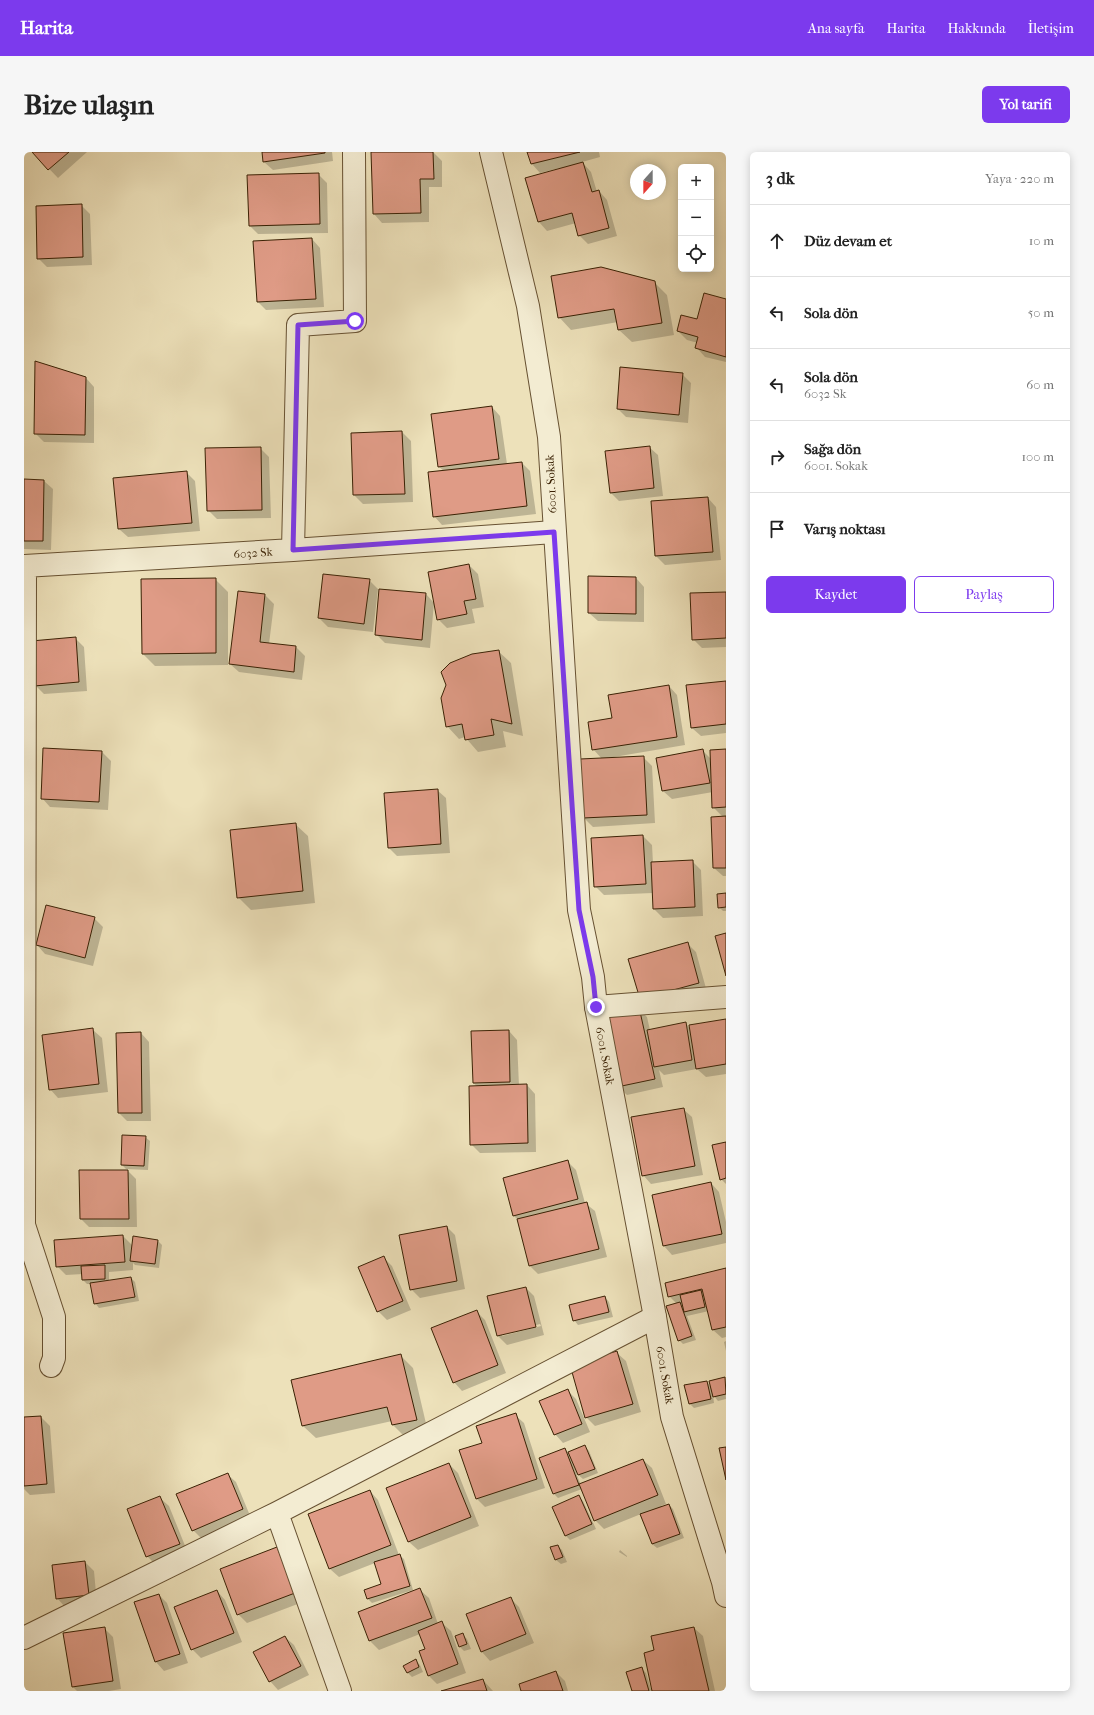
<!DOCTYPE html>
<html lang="tr">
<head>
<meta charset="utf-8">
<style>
	:root { --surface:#fff; --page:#f6f6f6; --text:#222; --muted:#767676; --line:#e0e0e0; --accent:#7c3aed }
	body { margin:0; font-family:"IM FELL French Canon",serif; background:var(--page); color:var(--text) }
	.controls { position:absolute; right:12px; top:12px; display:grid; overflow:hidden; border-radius:6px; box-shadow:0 2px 10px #0003 }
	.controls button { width:36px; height:36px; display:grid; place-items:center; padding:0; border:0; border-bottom:1px solid var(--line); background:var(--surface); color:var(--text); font:20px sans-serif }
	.compass { position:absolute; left:606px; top:12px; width:36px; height:36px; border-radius:50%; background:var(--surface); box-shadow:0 2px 10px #0003; rotate:201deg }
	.stop { position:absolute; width:12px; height:12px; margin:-9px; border:3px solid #7c3aed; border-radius:50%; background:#fff }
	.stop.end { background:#7c3aed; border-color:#fff; box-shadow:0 1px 4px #0008 }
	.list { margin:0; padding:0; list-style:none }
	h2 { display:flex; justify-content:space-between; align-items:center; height:52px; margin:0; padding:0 16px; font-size:17px }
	h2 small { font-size:13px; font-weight:400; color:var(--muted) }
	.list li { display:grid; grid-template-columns:26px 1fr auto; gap:12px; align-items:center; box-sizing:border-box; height:72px; padding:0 16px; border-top:1px solid var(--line) }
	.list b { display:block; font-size:15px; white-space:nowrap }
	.list p { margin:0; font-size:13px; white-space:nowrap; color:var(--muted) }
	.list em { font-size:13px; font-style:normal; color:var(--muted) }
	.actions { display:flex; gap:8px; padding:12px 16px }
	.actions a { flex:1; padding:9px 0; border:1px solid var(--accent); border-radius:6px; text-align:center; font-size:14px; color:var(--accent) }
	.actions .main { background:var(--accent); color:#fff }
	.icon { flex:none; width:22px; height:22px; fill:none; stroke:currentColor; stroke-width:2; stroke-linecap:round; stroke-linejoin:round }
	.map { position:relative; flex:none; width:702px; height:1539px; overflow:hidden; border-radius:6px }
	header { display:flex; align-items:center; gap:24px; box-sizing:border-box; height:56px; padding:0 20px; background:var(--accent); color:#fff }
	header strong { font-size:19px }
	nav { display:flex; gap:22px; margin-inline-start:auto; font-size:14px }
	.intro { display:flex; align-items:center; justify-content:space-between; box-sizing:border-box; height:96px; padding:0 24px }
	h1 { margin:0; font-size:28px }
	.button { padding:10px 18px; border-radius:6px; background:var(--accent); color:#fff; font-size:14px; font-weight:700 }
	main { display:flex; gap:24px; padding:0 24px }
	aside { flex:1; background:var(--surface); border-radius:6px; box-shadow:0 2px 10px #0003 }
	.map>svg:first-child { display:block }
	.shadow { fill:#0003; fill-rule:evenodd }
	.building { fill:#df9b86; stroke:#3a2104 }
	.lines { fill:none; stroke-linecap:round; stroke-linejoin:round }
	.minor-casing { stroke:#675132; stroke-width:24 }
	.tertiary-casing { stroke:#675132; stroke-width:24 }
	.minor { stroke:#f3ecd2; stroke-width:22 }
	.tertiary { stroke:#f3ecd2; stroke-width:22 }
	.route { stroke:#7c3aed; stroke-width:5 }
	.labels { text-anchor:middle; stroke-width:3; stroke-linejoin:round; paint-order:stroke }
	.street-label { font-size:12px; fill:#3a2104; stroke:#f3ecd2 }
</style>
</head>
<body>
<header>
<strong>Harita</strong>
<nav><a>Ana sayfa</a><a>Harita</a><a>Hakkında</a><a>İletişim</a></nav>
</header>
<div class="intro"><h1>Bize ulaşın</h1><a class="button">Yol tarifi</a></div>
<main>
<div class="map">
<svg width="702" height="1539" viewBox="0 0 702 1539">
	<rect width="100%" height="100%" fill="#ede1ba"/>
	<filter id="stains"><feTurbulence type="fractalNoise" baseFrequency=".005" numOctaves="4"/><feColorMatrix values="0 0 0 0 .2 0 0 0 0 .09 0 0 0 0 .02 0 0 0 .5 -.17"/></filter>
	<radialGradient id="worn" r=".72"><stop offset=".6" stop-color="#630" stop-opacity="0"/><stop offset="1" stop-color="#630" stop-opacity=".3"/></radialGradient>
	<!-- shadow -->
	<path class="shadow" d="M 9,0 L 63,0 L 34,26 Z
		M 239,0 L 308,0 L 309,9 L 249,18 L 240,10 Z
		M 355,0 L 409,0 L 418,9 L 418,35 L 405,35 L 405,70 L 358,71 L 350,62 Z
		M 505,0 L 575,0 L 576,5 L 558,10 L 567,20 L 573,40 L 575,39 L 583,48 L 593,84 L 564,92 L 555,83 L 552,71 L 523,79 L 515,70 L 503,27 L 537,17 L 536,16 L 516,21 L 508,12 Z
		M 294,22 L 303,31 L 304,81 L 234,82 L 226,74 Z
		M 57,53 L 66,62 L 68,113 L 23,115 L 14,106 Z
		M 288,87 L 296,96 L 300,155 L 242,158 L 234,150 Z
		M 630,130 L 643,143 L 650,183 L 608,190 L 595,178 L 594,170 L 547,178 L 535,165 Z
		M 702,148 L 702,210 L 681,205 L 673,196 L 674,191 L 663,188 L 654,179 L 674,169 Z
		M 658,222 L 667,231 L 664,271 L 602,265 L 594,257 Z
		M 62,226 L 70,235 L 70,291 L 20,290 L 11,281 Z
		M 468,255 L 476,264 L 483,312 L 498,311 L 506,319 L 512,362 L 418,373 L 410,364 L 420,319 L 415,315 L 408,263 Z
		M 378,280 L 387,289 L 389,350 L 339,352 L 330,343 L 328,282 Z
		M 625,295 L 634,303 L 639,344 L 595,349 L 586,340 Z
		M 236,296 L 245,305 L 247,366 L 193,367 L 184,358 Z
		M 162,320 L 171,329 L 176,379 L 104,385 L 95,377 Z
		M 0,328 L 20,329 L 29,337 L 27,398 L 0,397 Z
		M 684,346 L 692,355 L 697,408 L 641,413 L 632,404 Z
		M 445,413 L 454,422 L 460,455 L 448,457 L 451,471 L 423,476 L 414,467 Z
		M 612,426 L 620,435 L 620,470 L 574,469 L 565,461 Z
		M 191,427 L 204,440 L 204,513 L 131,514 L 119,502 Z
		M 345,428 L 354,437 L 349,480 L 304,475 L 295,466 Z
		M 215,440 L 241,443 L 250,452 L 245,492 L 272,495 L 281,504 L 278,528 L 215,520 L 206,512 Z
		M 702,441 L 702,495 L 678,496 L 669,487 Z
		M 402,442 L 410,451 L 406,496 L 361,491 L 352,482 Z
		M 51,486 L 60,495 L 63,539 L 20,542 L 11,533 Z
		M 474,499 L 487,511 L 499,584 L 479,579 L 482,595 L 454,600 L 441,585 L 435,587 L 423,574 Z
		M 702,530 L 702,581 L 677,584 L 668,576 Z
		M 645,534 L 653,543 L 661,593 L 578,607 L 569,597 L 589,567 Z
		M 702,598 L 702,724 L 699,724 L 690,716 L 699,665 L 689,655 L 689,640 L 648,647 L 639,639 L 679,599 L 687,607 Z
		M 78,600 L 87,609 L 84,658 L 26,655 L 18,646 Z
		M 619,605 L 628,614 L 631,671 L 569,675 L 560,666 Z
		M 413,638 L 422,646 L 426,701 L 373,704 L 365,696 Z
		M 271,672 L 284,684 L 291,751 L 227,758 L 214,745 Z
		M 619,684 L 628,693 L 629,711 L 668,709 L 677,718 L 679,764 L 639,766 L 630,757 L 629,741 L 580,743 L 571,734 Z
		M 702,742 L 702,759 L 699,759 L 695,755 Z
		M 70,766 L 79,775 L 69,814 L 21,802 L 13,793 Z
		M 663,791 L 672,800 L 683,840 L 617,847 Z
		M 614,856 L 623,865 L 626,878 L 661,871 L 667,877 L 702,868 L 702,922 L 682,925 L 673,917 L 640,923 L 635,918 L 639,935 L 603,943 L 594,935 Z
		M 69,878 L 78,886 L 84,940 L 34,946 L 26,937 Z
		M 485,879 L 493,888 L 495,934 L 503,933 L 511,942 L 512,1000 L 456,1001 L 447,992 L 453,934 L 449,931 Z
		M 117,881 L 125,890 L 127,969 L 103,969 L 95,961 Z
		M 659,957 L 668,965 L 679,1023 L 627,1032 L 619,1023 Z
		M 121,985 L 126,989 L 124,1018 L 102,1017 L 98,1013 Z
		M 702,991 L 702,1032 L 697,1027 Z
		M 544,1010 L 552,1018 L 561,1051 L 571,1059 L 583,1105 L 514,1122 L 505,1113 L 494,1068 L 490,1064 L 480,1027 Z
		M 104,1019 L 112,1027 L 113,1075 L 65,1075 L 57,1067 Z
		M 687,1031 L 695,1040 L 702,1070 L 702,1091 L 648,1103 L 640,1094 L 629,1044 Z
		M 423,1075 L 431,1083 L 441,1137 L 396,1146 L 387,1137 Z
		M 99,1084 L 109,1094 L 134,1089 L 138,1093 L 135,1116 L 111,1113 L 109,1111 L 109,1118 L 85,1120 L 85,1129 L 107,1126 L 111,1130 L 115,1149 L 75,1156 L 71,1151 L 67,1132 L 63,1132 L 59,1128 L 59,1122 L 42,1123 L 33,1114 Z
		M 359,1105 L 368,1114 L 387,1158 L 363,1168 L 354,1159 Z
		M 702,1117 L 702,1185 L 698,1186 L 689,1178 L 685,1159 L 663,1164 L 672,1188 L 659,1192 L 655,1188 L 653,1152 L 645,1144 Z
		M 502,1136 L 510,1144 L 520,1183 L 483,1193 L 474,1184 L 464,1145 ZM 516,1172 L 517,1174 L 478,1184 L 478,1182 Z
		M 581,1145 L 585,1150 L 589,1165 L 554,1173 L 550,1168 Z
		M 452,1159 L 461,1168 L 482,1221 L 438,1239 L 430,1230 Z
		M 702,1189 L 702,1199 L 700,1190 Z
		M 593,1201 L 602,1209 L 617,1260 L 571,1274 L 562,1265 Z
		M 377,1204 L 389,1216 L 404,1280 L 381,1285 L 369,1273 L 368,1269 L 292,1286 L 279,1274 L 269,1229 Z
		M 701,1226 L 702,1247 L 694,1249 L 689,1243 L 690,1251 L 670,1256 L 665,1251 L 683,1230 L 687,1235 L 686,1230 Z
		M 543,1238 L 552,1247 L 566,1280 L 539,1291 L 531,1282 Z
		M 491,1263 L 500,1271 L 521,1336 L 461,1355 L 453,1347 Z
		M 17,1265 L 26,1274 L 31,1341 L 6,1343 L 0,1337 L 0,1266 Z
		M 561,1294 L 565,1299 L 574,1321 L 559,1327 L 552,1321 L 557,1333 L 619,1308 L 628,1316 L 642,1352 L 637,1354 L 638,1356 L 645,1353 L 649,1357 L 660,1386 L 633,1396 L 628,1392 L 617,1362 L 580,1377 L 571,1368 L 558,1337 L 534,1346 L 530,1342 L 516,1306 L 541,1297 L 545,1301 Z
		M 425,1312 L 434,1321 L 455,1374 L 394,1398 L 385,1390 L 364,1337 Z
		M 203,1322 L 212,1330 L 227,1366 L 178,1387 L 169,1378 Z
		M 346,1339 L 354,1348 L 375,1403 L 380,1407 L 389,1438 L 348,1451 L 344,1447 L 342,1438 L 358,1433 L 351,1411 L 315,1425 L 306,1417 L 285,1362 Z
		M 555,1344 L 559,1349 L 572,1377 L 546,1388 L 542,1384 L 529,1356 Z
		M 136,1346 L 145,1354 L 164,1401 L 132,1413 L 123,1404 Z
		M 534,1394 L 538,1398 L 543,1410 L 537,1412 L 532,1408 L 528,1396 Z
		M 253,1397 L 262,1405 L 279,1450 L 223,1471 L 214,1462 Z
		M 596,1398 L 603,1404 L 603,1405 L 595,1400 Z
		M 61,1410 L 70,1419 L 73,1452 L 41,1455 L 33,1446 Z
		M 396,1438 L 405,1446 L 414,1472 L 418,1471 L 427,1479 L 442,1521 L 413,1532 L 404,1523 L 402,1497 L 396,1482 L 355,1498 L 346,1489 L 335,1460 Z
		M 193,1439 L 201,1448 L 218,1490 L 177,1506 L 168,1497 Z
		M 135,1443 L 143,1451 L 164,1511 L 140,1519 L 132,1510 L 111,1450 Z
		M 486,1446 L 495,1455 L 510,1491 L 466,1509 L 458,1500 L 443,1463 Z
		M 80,1476 L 89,1485 L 97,1537 L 85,1539 L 53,1539 L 49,1535 Z
		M 670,1476 L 679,1484 L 691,1539 L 609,1539 L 618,1517 L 622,1521 L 627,1537 L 629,1537 L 632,1499 Z
		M 439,1483 L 443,1487 L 447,1497 L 440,1499 L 436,1495 L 432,1485 Z
		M 261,1485 L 270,1493 L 285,1523 L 254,1538 L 246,1529 Z
		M 392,1509 L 396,1513 L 399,1520 L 388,1525 L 383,1520 Z
		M 532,1520 L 541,1529 L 544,1539 L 498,1539 Z
		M 459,1528 L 469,1539 L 421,1539 Z"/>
	<!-- building -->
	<path class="building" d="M 8,0 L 45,0 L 24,18 Z
		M 238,0 L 301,0 L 301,1 L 239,10 Z
		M 347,0 L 409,0 L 410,27 L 396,27 L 397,61 L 349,62 Z
		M 503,0 L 556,0 L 507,12 Z
		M 559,10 L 568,40 L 575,38 L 585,76 L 554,84 L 548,61 L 514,70 L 501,26 Z
		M 295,21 L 296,72 L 225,74 L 223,23 Z
		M 58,52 L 59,105 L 13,107 L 12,54 Z
		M 288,86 L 292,147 L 233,150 L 229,89 Z
		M 577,115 L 631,129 L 638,171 L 594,178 L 590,157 L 534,166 L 527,124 Z
		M 680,141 L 702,147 L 702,205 L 671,196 L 674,185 L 653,179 L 657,163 L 673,167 Z
		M 11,209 L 62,225 L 61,283 L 10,282 Z
		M 596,215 L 659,221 L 655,263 L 593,257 Z
		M 468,254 L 475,307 L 414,315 L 407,262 Z
		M 378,279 L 381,342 L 329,343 L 327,281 Z
		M 626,294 L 630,336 L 586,341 L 581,299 Z
		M 237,295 L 238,358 L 183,359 L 181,296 Z
		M 498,310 L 503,354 L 409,365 L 404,320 Z
		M 163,319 L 168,371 L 94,377 L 89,326 Z
		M 0,327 L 20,328 L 19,389 L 0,389 Z
		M 684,345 L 689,400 L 631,404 L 627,349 Z
		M 445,412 L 452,447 L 440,449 L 443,462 L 413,468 L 404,420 Z
		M 299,422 L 346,427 L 340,472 L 294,466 Z
		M 564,424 L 612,425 L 612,462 L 564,461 Z
		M 192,426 L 192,501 L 118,502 L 117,427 Z
		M 355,437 L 402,441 L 398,488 L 351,483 Z
		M 214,439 L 241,442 L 236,490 L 272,494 L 270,520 L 205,512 Z
		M 702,440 L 702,486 L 668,488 L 666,441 Z
		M 52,485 L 55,530 L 10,534 L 7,489 Z
		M 475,498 L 488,572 L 467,567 L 470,583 L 441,588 L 438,572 L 422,575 L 417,546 L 422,533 L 417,520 L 426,511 L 448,502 Z
		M 702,529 L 702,572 L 667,576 L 662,533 Z
		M 645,533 L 653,585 L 568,598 L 564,570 L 588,566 L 584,543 Z
		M 19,596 L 78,599 L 75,650 L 17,647 Z
		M 679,597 L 686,631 L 638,639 L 632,606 Z
		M 702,597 L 702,655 L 688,656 L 686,598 Z
		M 620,604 L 623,663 L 559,666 L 556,607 Z
		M 414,637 L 417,692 L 364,696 L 360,641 Z
		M 702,664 L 702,716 L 689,716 L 687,665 Z
		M 272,671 L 279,739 L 213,746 L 206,678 Z
		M 619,683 L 622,732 L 570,735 L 567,686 Z
		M 669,708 L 671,755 L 629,757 L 627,710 Z
		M 702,741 L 702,755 L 694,756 L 693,742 Z
		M 22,753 L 71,765 L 61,806 L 12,793 Z
		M 702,781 L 702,824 L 691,784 Z
		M 664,790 L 675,831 L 616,847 L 604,807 Z
		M 615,855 L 631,927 L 593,935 L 577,864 Z
		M 702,867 L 702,912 L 672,917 L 665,873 Z
		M 662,870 L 668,908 L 630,915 L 623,878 Z
		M 69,876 L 75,932 L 25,938 L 18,883 Z
		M 485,878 L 486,930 L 449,931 L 447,879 Z
		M 117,880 L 118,961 L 94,961 L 92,881 Z
		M 503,932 L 504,991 L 446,993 L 445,934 Z
		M 660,956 L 671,1014 L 618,1024 L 607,965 Z
		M 98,983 L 122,984 L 120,1014 L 97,1013 Z
		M 702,990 L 702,1026 L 696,1028 L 688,993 Z
		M 544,1008 L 554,1047 L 489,1064 L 479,1026 Z
		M 55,1018 L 104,1018 L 105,1067 L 56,1067 Z
		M 687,1030 L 698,1082 L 639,1094 L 628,1043 Z
		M 563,1050 L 575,1097 L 505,1114 L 493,1067 Z
		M 423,1074 L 433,1129 L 386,1138 L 375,1083 Z
		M 99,1083 L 101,1110 L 32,1115 L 30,1088 Z
		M 109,1084 L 134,1088 L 131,1112 L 106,1109 Z
		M 360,1104 L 379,1149 L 353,1160 L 334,1115 Z
		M 81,1113 L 81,1127 L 58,1128 L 57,1114 Z
		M 702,1116 L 702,1175 L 688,1178 L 678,1137 L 644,1145 L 641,1131 Z
		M 107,1125 L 111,1145 L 70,1152 L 66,1131 Z
		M 502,1135 L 512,1175 L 473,1184 L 463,1144 Z
		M 677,1138 L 681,1155 L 660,1160 L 656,1143 Z
		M 581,1144 L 585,1160 L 549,1169 L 545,1153 Z
		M 656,1150 L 668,1184 L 654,1189 L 642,1154 Z
		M 453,1158 L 474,1213 L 429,1231 L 407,1176 Z
		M 593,1199 L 609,1252 L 561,1266 L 546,1213 Z
		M 377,1202 L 393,1268 L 368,1273 L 363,1255 L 278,1274 L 267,1228 Z
		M 701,1225 L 702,1242 L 689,1245 L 685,1229 Z
		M 683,1229 L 687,1247 L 665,1252 L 660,1233 Z
		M 544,1237 L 558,1272 L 530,1283 L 515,1249 Z
		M 492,1261 L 513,1327 L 452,1347 L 435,1298 L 458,1291 L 452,1274 Z
		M 17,1264 L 23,1332 L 0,1334 L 0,1265 Z
		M 561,1293 L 571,1317 L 554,1323 L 544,1300 Z
		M 702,1295 L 702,1328 L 695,1296 Z
		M 541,1296 L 555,1333 L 529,1342 L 515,1306 Z
		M 619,1307 L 634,1343 L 570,1369 L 555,1332 Z
		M 425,1311 L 447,1365 L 384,1390 L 362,1336 Z
		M 204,1321 L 219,1357 L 168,1379 L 152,1342 Z
		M 346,1338 L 367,1393 L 305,1417 L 284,1362 Z
		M 555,1343 L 568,1372 L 541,1384 L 528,1355 Z
		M 136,1344 L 156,1392 L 122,1405 L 103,1357 Z
		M 645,1352 L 656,1382 L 628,1392 L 616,1362 Z
		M 534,1393 L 539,1405 L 531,1408 L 526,1395 Z
		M 253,1395 L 271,1441 L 213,1463 L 196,1417 Z
		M 376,1402 L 386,1434 L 343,1447 L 340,1438 L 357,1432 L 350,1410 Z
		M 61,1409 L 65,1443 L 32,1447 L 28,1413 Z
		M 396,1436 L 408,1466 L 345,1489 L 334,1460 Z
		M 193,1438 L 210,1481 L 167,1498 L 150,1455 Z
		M 135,1442 L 156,1502 L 131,1510 L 110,1450 Z
		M 487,1445 L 502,1482 L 457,1500 L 442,1462 Z
		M 418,1469 L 434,1512 L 404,1524 L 395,1499 L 401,1497 L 394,1479 Z
		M 81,1475 L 89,1529 L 48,1535 L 39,1481 Z
		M 670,1475 L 685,1539 L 628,1539 L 620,1501 L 630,1498 L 627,1484 Z
		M 439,1481 L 443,1492 L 435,1495 L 431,1484 Z
		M 261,1484 L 277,1514 L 245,1530 L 229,1500 Z
		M 392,1507 L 395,1515 L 383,1521 L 379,1514 Z
		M 618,1515 L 625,1539 L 608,1539 L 602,1520 Z
		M 532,1519 L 539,1539 L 497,1539 L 495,1532 Z
		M 459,1527 L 463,1539 L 417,1539 Z"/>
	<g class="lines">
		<defs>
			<path id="minor" d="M 269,398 L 274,173 L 331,169 L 330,0
				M 0,414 L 269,398 L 530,380
				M 1,415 L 0,1073 L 30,1165 L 30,1206 L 27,1214
				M 572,855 L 702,845
				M 253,1361 L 316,1539
				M 0,1486 L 253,1361 L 631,1165"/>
			<path id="tertiary" d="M 467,0 L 504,154 L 525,285 L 555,758 L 569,825 L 572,855 L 631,1165 L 648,1265 L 699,1430 L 702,1444"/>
		</defs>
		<!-- minor casing -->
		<use href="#minor" class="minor-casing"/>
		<!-- tertiary casing -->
		<use href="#tertiary" class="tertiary-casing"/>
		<!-- minor -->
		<use href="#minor" class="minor"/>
		<!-- tertiary -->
		<use href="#tertiary" class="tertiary"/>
	</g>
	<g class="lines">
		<!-- route -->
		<path class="route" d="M 331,169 L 274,173 L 269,398 L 530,380 L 555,758 L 569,825 L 572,855"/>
	</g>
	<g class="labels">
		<!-- street labels -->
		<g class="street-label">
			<text transform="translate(527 332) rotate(-93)" y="4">6001. Sokak</text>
			<text transform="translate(229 401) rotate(-4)" y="4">6032 Sk</text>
			<text transform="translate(581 904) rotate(79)" y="4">6001. Sokak</text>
			<text transform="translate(641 1223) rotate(80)" y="4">6001. Sokak</text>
		</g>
	</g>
	<rect width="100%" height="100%" filter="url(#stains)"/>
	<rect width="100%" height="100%" fill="url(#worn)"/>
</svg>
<div class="controls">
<button>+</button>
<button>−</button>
<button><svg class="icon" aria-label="locate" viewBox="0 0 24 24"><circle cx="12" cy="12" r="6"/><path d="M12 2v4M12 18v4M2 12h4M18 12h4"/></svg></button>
</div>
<svg class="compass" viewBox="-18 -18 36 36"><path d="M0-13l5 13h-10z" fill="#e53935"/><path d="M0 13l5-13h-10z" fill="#767676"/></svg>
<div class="stop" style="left:331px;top:169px"></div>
<div class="stop end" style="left:572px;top:855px"></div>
</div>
<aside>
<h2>3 dk<small>Yaya · 220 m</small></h2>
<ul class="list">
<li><svg class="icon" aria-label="ahead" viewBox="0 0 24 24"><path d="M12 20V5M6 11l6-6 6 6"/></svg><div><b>Düz devam et</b></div><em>10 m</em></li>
<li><svg class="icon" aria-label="left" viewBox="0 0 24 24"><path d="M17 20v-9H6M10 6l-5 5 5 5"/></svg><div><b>Sola dön</b></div><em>50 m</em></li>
<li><svg class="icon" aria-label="left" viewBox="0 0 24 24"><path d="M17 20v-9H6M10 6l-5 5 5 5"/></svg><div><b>Sola dön</b><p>6032 Sk</p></div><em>60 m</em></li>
<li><svg class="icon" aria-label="right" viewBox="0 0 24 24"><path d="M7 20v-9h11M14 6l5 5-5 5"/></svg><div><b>Sağa dön</b><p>6001. Sokak</p></div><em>100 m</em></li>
<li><svg class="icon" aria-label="arrive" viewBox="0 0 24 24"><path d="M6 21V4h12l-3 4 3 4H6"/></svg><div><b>Varış noktası</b></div></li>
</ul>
<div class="actions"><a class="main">Kaydet</a><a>Paylaş</a></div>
</aside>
</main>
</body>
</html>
